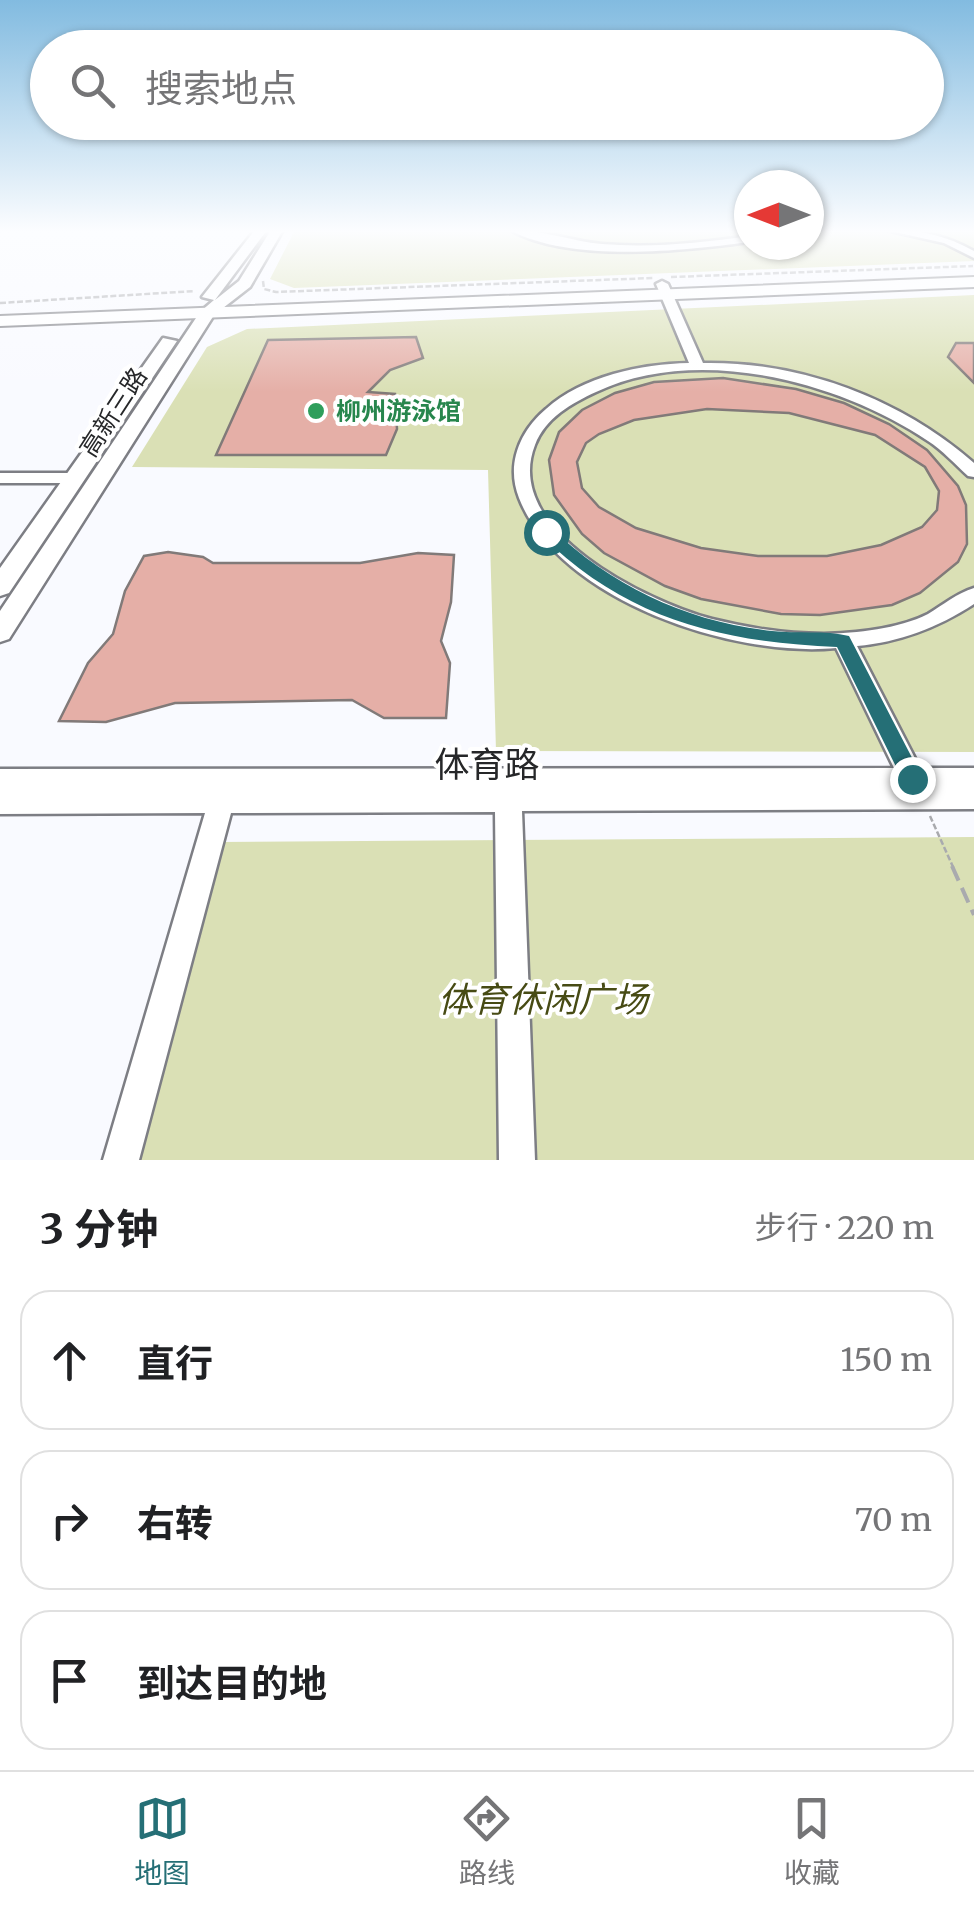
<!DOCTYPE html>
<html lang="zh">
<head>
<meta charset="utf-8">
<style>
	:root { --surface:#fff; --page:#f2f2f2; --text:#202124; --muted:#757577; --line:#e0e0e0; --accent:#256f76 }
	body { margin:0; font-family:Merriweather,"Noto Sans SC",serif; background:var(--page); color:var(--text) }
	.compass { position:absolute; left:734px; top:170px; width:90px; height:90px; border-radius:50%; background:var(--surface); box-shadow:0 2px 8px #0004; rotate:270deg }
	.stop { position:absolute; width:30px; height:30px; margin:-22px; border:8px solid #256f76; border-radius:50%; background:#fff }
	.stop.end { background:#256f76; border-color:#fff; box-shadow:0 2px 10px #0008 }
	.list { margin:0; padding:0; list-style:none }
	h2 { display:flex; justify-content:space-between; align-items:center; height:130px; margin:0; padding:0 40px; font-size:42px }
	h2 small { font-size:32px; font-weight:400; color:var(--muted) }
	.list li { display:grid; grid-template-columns:65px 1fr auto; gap:30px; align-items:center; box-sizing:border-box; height:140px; margin:0 20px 20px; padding:0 20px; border:2px solid var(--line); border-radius:30px }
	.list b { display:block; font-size:38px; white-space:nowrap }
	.list em { font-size:32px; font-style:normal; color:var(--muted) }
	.icon { flex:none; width:55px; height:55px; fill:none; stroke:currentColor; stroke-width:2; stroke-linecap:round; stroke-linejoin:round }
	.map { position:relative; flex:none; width:974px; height:1160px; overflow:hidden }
	.search { position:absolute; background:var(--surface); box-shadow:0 2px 8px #0004; left:30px; right:30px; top:30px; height:110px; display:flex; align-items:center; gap:25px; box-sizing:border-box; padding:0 35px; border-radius:55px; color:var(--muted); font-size:38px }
	.sheet { height:610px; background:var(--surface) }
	nav { display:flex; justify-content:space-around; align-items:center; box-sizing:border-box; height:140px; border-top:2px solid var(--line); background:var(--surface); font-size:28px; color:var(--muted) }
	nav a { display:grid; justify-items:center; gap:5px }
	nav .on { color:var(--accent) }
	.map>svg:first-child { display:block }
	.green { fill:#dae0b5 }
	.building { fill:#e5afa7; stroke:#817a79; stroke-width:2.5; fill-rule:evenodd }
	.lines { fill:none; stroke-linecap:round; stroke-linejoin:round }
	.minor-casing { stroke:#7d7e84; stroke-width:5 }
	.major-casing { stroke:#7d7e84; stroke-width:5 }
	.highway-casing { stroke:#7d7e84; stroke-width:4 }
	.path-far1 { stroke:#a9aaae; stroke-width:2.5; stroke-dasharray:6 2.5; stroke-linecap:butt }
	.path { stroke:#a9aaae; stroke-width:4; stroke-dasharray:16 8; stroke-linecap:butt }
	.minor { fill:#fff; fill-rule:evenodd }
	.major { fill:#fff; fill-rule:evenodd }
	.highway { fill:#fff; fill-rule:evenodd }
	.route { fill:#256f76 }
	.leisure-dot { fill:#2e9e5b; stroke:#fff; stroke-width:4 }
	.labels { text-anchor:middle; stroke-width:8; stroke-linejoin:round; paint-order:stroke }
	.far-leisure-label { font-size:25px; font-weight:bold; fill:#27864d; stroke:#fff; text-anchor:start }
	.far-street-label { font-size:25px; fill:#262729; stroke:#fff }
	.near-street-label { font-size:35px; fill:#262729; stroke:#fff }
	.near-park-label { font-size:35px; font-style:italic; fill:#474b14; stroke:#fff }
</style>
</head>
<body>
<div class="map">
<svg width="974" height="1160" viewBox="0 0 974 1160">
	<rect width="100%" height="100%" fill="#f9faff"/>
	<!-- green -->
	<path class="green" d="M 295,230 L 749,230 L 749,245 L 809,245 L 809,230 L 974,230 L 974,261 L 294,288 L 270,279 Z
		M 974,295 L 974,752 L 496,751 L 488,470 L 132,467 L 207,347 L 247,329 Z
		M 974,837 L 974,1160 L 135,1160 L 219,842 Z"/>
	<!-- building -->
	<path class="building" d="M 416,337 L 423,358 L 390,370 L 368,392 L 395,394 L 397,429 L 386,455 L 216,455 L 268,340 Z
		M 956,343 L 974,343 L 974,383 L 948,357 Z
		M 723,378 L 796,389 L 844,403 L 889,424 L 927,450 L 958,486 L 966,505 L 967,544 L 958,562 L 920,593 L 892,605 L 820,615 L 781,614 L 701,599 L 665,586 L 604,553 L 582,534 L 554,495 L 549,460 L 559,432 L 582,410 L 615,393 L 654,382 ZM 707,409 L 789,413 L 875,435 L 925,467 L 939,491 L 937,510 L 922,527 L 881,545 L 827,556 L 758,556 L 701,548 L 636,528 L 599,507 L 582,488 L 577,462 L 586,443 L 599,434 L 634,420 Z
		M 168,552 L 203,557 L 213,563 L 360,563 L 418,553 L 454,555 L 451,602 L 441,641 L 450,663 L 446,718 L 384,718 L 352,700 L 175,703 L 106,722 L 59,721 L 88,663 L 113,634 L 125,591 L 144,556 Z"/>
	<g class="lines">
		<defs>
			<path id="minor" d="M 510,230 C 540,229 571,241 602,244 C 651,248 700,243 749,236 L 749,242 C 683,251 570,263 510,230 Z
				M 886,230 C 918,229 946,235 974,251 L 974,258 L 944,243 Z
				M 662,281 L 668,284 L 703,363 C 801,361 901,399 974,463 L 974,477 L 968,476 C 955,464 942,450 928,441 C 839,381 697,344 596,392 C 572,403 545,418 535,445 C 501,531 648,602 712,619 C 748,628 787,634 824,634 C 857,633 898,629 928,614 C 943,605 957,593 974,588 L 974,604 C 937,628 900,642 857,646 L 920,768 L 974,768 L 974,809 L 522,811 L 535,1160 L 499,1160 L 495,812 L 231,813 L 139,1160 L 103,1160 L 205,813 L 0,814 L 0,769 L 894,768 L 836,648 C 735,658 559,601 519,498 C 506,465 519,432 546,409 C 583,376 641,364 689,363 L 656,284 Z
				M 0,473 L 75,473 L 84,478 L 75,483 L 0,483 Z"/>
			<path id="major" d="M 255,230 L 267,230 L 215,300 L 239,281 L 271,230 L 283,230 L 250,287 L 214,315 L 9,639 L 0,642 L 0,611 L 200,312 L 214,300 L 202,297 Z
				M 163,338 L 177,341 L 9,593 L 0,596 L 0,568 Z"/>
			<path id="highway" d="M 974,277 L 974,287 L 0,326 L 0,316 Z"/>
		</defs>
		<!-- minor casing -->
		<use href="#minor" class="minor-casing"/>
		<!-- major casing -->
		<use href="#major" class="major-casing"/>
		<!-- highway casing -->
		<use href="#highway" class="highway-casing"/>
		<!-- path-far1 -->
		<path class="path-far1" d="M 671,277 L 973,266
			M 263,281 L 264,289 L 276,292 L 653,278
			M 0,303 L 195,291
			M 930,816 L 954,869"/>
		<!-- path -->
		<path class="path" d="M 952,866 L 974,915"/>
		<!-- minor -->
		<use href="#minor" class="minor"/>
		<!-- major -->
		<use href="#major" class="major"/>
		<!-- highway -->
		<use href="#highway" class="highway"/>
	</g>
	<!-- sky -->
	<linearGradient id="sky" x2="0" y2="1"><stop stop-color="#82bbe0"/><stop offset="0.59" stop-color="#fcfdff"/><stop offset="1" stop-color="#fcfdff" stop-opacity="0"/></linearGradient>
	<rect width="974" height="392" fill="url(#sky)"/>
	<!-- route -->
	<path class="route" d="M 541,528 L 551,528 C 612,586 687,622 772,631 C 797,634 825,630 849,636 L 923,779 L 920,785 L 905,785 L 837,647 C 720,642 626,619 541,535 Z"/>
	<!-- markers -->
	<circle class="leisure-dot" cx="316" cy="411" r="10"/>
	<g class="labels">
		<!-- far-leisure labels -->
		<g class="far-leisure-label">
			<text x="336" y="420">柳州游泳馆</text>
		</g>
		<!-- far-street labels -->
		<g class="far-street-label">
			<text transform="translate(113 412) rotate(-57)" y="9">高新三路</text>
		</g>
		<!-- near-street labels -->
		<g class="near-street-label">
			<text x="487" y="777">体育路</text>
		</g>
		<!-- near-park labels -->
		<g class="near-park-label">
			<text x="543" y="1012">体育休闲广场</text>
		</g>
	</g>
</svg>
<svg class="compass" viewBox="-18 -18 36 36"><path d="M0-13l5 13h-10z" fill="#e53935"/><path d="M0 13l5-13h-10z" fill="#757577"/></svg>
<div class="stop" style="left:546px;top:532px"></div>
<div class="stop end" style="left:912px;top:779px"></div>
<div class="search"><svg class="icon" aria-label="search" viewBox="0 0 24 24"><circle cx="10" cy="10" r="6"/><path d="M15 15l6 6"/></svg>搜索地点</div>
</div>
<section class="sheet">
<h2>3 分钟<small>步行 · 220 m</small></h2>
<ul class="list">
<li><svg class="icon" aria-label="ahead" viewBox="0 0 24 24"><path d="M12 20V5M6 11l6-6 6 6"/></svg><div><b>直行</b></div><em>150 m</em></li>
<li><svg class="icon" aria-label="right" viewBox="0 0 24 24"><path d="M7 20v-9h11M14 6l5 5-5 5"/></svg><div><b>右转</b></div><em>70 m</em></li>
<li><svg class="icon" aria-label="arrive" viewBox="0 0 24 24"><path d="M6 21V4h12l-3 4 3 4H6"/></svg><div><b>到达目的地</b></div></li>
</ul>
</section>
<nav>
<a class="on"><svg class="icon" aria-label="map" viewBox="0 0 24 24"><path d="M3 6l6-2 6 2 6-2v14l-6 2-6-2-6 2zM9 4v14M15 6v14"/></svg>地图</a>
<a><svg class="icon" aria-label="directions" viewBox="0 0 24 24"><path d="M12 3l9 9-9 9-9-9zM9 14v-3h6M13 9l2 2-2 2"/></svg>路线</a>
<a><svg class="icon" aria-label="saved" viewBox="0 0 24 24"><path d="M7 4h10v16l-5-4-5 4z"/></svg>收藏</a>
</nav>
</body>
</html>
